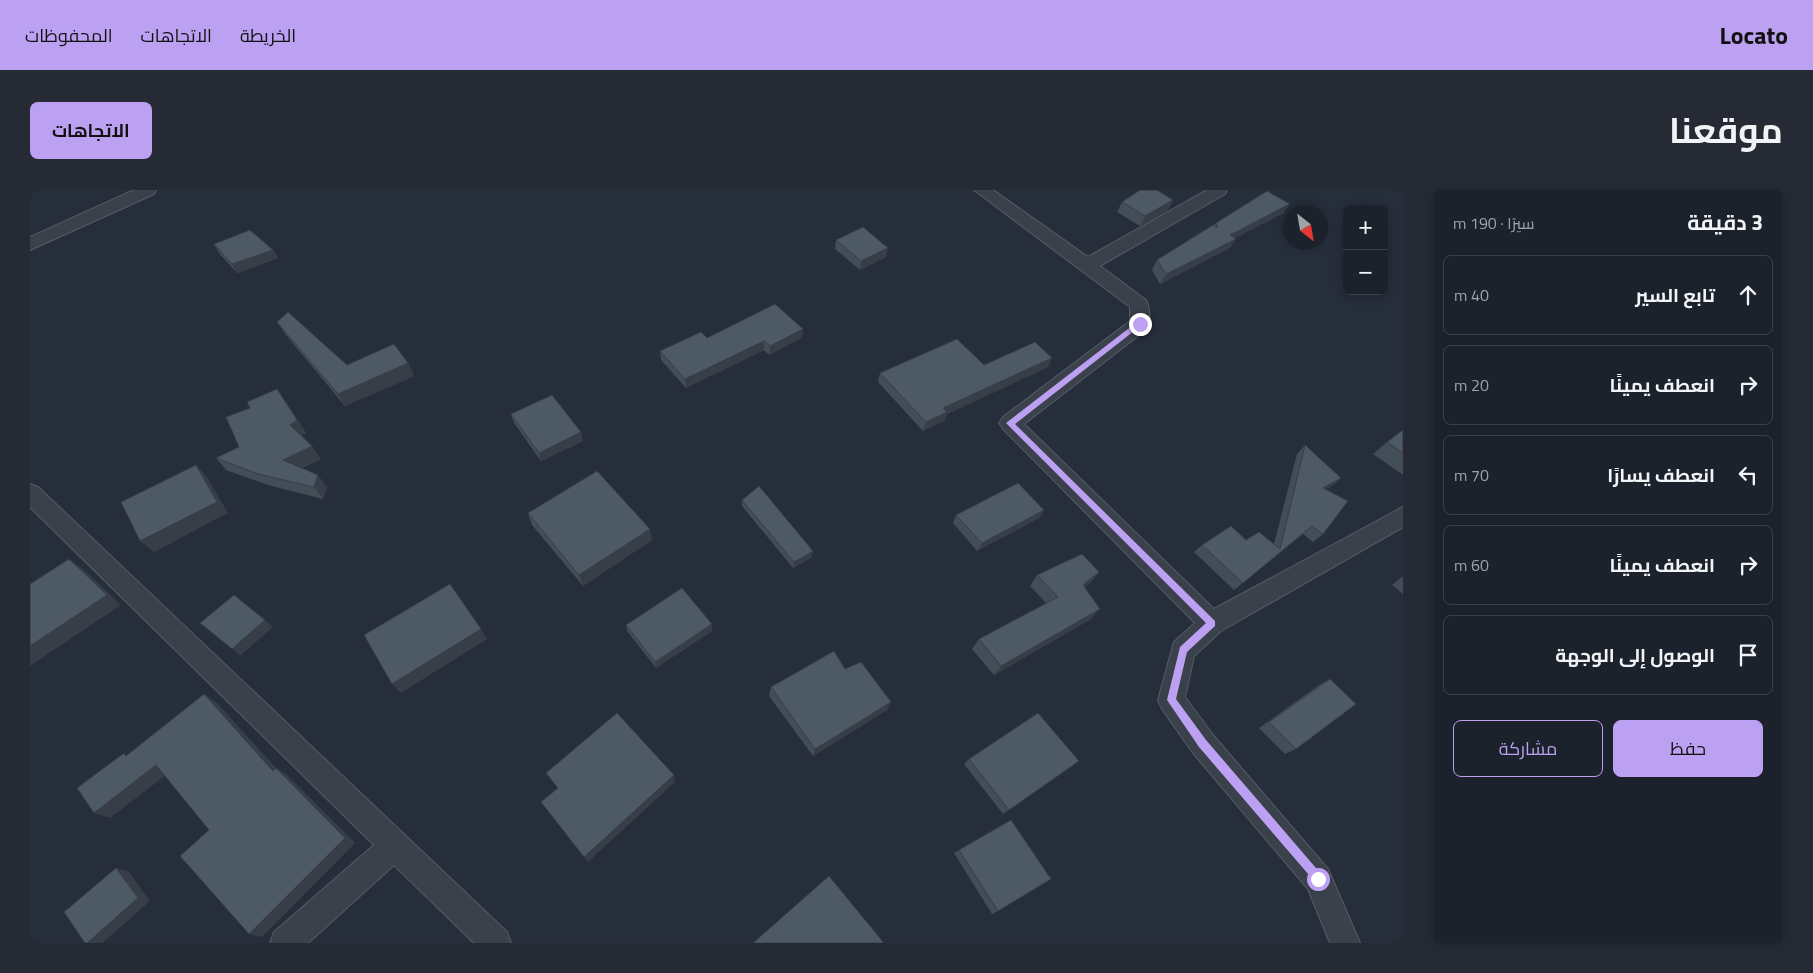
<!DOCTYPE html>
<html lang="ar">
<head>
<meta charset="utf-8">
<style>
	:root { --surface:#1c222c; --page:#252a34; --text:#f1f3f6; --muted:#a0a4a9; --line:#3a3f48; --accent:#bca0f2 }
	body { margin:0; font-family:"Titillium Web",Cairo,sans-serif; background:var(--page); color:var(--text); direction:rtl }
	.controls { position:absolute; right:15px; top:15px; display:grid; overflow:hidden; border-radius:8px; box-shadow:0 2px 12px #0003 }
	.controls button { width:45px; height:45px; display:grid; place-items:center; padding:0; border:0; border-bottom:1px solid var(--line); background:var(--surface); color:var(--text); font:25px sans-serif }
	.compass { position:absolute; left:1253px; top:15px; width:45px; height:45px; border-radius:50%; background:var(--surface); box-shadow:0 2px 12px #0003; rotate:149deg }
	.stop { position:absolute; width:15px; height:15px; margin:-11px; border:4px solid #bca0f2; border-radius:50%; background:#fff }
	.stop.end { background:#bca0f2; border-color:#fff; box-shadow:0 1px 5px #0008 }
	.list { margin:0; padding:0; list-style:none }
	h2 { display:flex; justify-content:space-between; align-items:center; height:65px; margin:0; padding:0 20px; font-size:21px }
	h2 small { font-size:16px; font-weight:400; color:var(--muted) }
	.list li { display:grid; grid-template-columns:32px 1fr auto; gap:15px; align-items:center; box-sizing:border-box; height:80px; margin:0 10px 10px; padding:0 10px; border:1px solid var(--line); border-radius:8px }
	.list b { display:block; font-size:19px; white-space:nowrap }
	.list em { font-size:16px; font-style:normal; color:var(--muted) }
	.actions { display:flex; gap:10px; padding:15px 20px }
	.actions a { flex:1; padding:11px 0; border:1px solid var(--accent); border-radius:8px; text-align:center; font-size:18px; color:var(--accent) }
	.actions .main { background:var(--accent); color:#111 }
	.icon { flex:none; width:28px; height:28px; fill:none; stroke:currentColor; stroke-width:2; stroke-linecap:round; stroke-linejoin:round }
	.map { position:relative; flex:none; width:1373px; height:753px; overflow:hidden; direction:ltr; border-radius:8px }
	header { display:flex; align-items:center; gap:30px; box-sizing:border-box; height:70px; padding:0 25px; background:var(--accent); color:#111 }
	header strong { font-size:24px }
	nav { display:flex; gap:28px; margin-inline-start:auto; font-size:18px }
	.intro { display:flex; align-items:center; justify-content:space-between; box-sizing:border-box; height:120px; padding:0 30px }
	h1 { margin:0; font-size:35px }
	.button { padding:12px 22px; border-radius:8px; background:var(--accent); color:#111; font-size:18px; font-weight:700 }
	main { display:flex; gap:30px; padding:0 30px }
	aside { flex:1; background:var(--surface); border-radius:8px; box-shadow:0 2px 12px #0003 }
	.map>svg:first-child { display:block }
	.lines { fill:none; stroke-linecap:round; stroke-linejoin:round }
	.street-casing { stroke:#555c66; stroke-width:2 }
	.street { fill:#3a414b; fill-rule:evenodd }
	.wall { fill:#434d58 }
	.shaded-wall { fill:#373e47 }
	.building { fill:#4e5966; stroke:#373e47 }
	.route { fill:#bca0f2 }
</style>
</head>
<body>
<header>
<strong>Locato</strong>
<nav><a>الخريطة</a><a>الاتجاهات</a><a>المحفوظات</a></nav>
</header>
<div class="intro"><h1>موقعنا</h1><a class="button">الاتجاهات</a></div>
<main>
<aside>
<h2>3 دقيقة<small>سيرًا · 190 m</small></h2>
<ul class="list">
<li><svg class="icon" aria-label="ahead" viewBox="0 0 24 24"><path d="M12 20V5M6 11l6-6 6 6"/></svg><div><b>تابع السير</b></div><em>40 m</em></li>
<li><svg class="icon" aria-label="right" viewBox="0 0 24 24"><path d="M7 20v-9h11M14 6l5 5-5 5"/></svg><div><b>انعطف يمينًا</b></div><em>20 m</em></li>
<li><svg class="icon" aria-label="left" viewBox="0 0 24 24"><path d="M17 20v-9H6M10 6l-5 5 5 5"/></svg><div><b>انعطف يسارًا</b></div><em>70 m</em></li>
<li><svg class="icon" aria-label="right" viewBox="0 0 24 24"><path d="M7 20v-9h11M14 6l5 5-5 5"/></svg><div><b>انعطف يمينًا</b></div><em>60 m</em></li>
<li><svg class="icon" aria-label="arrive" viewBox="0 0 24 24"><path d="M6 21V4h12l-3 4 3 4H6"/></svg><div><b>الوصول إلى الوجهة</b></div></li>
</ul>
<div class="actions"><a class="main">حفظ</a><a>مشاركة</a></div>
</aside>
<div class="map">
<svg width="1373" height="753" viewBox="0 0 1373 753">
	<rect width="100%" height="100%" fill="#262e3b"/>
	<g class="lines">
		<defs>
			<path id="street" d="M 104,0 L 126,0 L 124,4 L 0,60 L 0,47 Z
				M 944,0 L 963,0 L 1058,67 L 1177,0 L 1197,0 L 1195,4 L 1070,76 L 1116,110 C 1120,118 1121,131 1117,139 L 994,234 L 1184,419 L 1373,317 L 1373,337 L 1191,441 L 1164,466 L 1155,507 L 1183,545 L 1298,679 L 1330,753 L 1300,753 L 1278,699 L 1163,563 L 1132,519 L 1128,510 L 1144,452 L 1165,433 L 973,239 L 969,233 L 973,227 L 1100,131 L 1100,117 Z
				M 0,294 L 8,297 L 477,742 L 481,753 L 444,753 L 364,675 L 278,753 L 240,753 L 244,742 L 344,655 L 0,317 Z"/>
		</defs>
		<!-- street casing -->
		<use href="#street" class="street-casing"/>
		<!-- street -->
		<use href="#street" class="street"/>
	</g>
	<!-- wall -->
	<path class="wall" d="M 1143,10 L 1138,20 L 1110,36 L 1087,22 L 1092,12 Z
		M 1254,23 L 1205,48 L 1200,58 L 1130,94 L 1122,80 L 1127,70 L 1184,35 L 1186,33 Z
		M 806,50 L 856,67 L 830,80 L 805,59 Z
		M 184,54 L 243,60 L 248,68 L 207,83 L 189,63 Z
		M 247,132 L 317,175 L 378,173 L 384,186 L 315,216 L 256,145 Z
		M 677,148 L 772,148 L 739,165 L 734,160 L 656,198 L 631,170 L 630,161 Z
		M 1022,168 L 1018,177 L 917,224 L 914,231 L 893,241 L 848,192 L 850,183 Z
		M 256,212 L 276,243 L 271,245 L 282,256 L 291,269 L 272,278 L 297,297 L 293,309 L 238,295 L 196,280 L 186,268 L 209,257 Z
		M 481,224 L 553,251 L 511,271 L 484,233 Z
		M 1373,240 L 1373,285 L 1343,264 L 1357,252 Z
		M 1275,255 L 1311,288 L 1302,296 L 1295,299 L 1293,344 L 1283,352 L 1273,344 L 1204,400 L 1164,362 L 1172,355 L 1216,350 L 1244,354 L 1267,264 Z
		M 712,310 L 782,367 L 763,378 L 712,316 Z
		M 1014,320 L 1009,328 L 947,361 L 923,333 L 926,325 Z
		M 498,323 L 622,350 L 553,396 L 502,335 Z
		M 1069,382 L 1060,393 L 1054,397 L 1061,429 L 964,485 L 942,459 L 949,449 L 1017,414 L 1000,396 L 1007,385 Z
		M 1373,386 L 1373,404 L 1362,395 Z
		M 596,435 L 682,441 L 626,478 L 597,441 Z
		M 815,479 L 857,520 L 783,566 L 739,506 L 741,497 Z
		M 1300,489 L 1266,559 L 1255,564 L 1229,538 L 1289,495 Z
		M 939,569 L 1049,571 L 973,624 L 934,574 Z
		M 929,660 L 968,721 L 962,724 L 924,663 Z"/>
	<!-- shaded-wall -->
	<path class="shaded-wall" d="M 1143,10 L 1138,20 L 1110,36 L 1115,26 Z
		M 1260,14 L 1254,23 L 1193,54 L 1200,45 Z
		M 1206,49 L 1200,58 L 1130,94 L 1136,84 Z
		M 858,58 L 856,67 L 830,80 L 831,71 Z
		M 243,60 L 248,68 L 207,83 L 202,74 Z
		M 773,139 L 772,148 L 739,165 L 740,156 Z
		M 734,151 L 734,160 L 656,198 L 655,189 Z
		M 1022,168 L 1018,177 L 917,224 L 914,231 L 893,241 L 896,232 L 913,218 Z
		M 378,173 L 384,186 L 315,216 L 308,204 Z
		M 247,199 L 276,243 L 269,247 L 260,235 Z
		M 551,242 L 553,251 L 511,271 L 509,263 Z
		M 282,256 L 291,269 L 263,282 L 253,270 Z
		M 166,275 L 177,287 L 198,323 L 124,362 L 110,351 Z
		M 288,285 L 297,297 L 293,309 L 284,297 Z
		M 1311,288 L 1302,296 L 1283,306 L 1293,298 Z
		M 1014,320 L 1009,328 L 947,361 L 952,353 Z
		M 620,339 L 622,350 L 553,396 L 549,385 Z
		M 783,361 L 782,367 L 763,378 L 764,372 Z
		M 39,369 L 54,380 L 91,415 L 0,476 L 0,456 Z
		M 1069,382 L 1060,393 L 1044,406 L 1053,395 Z
		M 1070,419 L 1061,429 L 964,485 L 971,476 Z
		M 235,430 L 243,437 L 210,466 L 202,459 Z
		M 682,434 L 682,441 L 626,478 L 625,472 Z
		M 451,439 L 457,449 L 371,503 L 362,494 Z
		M 174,504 L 187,513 L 246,578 L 257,585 L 325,653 L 232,747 L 219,744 L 243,581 Z
		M 861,512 L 857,520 L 783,566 L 785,559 Z
		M 126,575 L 140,582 L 80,628 L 64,623 Z
		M 644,585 L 645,592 L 558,672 L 554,667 Z
		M 86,678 L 98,681 L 120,711 L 72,753 L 57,753 Z"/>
	<!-- building -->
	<path class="building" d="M 1110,0 L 1127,0 L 1143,10 L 1115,26 L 1092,12 Z
		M 1237,1 L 1260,14 L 1200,45 L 1206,49 L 1136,84 L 1127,70 L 1183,35 L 1188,38 L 1186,33 Z
		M 833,37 L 858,58 L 831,71 L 806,50 Z
		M 220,40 L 243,60 L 202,74 L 184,54 Z
		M 745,114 L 773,139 L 740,156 L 734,151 L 655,189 L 630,161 L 671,142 L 677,148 Z
		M 258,122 L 317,175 L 364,154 L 378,173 L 308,204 L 247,132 Z
		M 927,149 L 954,175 L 1005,152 L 1022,168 L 913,218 L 917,222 L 896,232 L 850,183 Z
		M 247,199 L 267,230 L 260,235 L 282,256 L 253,270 L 288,285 L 284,297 L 228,284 L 186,268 L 209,257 L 196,227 L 220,218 L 217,212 Z
		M 522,205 L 551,242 L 509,263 L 481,224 Z
		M 1373,240 L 1373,263 L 1357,252 Z
		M 1275,255 L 1311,288 L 1293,298 L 1318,311 L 1293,344 L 1282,336 L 1213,393 L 1172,355 L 1201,336 L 1216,350 L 1229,342 L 1250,359 Z
		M 166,275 L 187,312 L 110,351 L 91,312 Z
		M 567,281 L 620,339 L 549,385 L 498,323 Z
		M 988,293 L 1014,320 L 952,353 L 926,325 Z
		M 729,296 L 783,361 L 764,372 L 712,310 Z
		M 1052,364 L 1069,382 L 1053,395 L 1070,419 L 971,476 L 949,449 L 1028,407 L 1007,385 Z
		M 39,369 L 77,405 L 0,456 L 0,394 Z
		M 420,394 L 451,439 L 362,494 L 334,445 Z
		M 652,398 L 682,434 L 625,472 L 596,435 Z
		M 204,405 L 235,430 L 202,459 L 170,433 Z
		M 804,461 L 815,479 L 831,472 L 861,512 L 785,559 L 741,497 Z
		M 1300,489 L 1326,514 L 1266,559 L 1239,532 Z
		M 174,504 L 243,581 L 246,578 L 315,648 L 219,744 L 150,666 L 179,640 L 126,575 L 64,623 L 47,598 L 94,563 L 96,566 Z
		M 587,523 L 644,585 L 554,667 L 511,612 L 528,598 L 516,583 Z
		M 1008,523 L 1049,571 L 979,620 L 939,569 Z
		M 981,630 L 1021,689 L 968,721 L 929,660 Z
		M 86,678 L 108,708 L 57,753 L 55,753 L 34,722 Z
		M 799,686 L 854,753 L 723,753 Z"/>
	<!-- route -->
	<path class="route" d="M 1107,132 L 1113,134 L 985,234 L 1185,431 L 1185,436 L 1157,462 L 1146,509 L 1176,550 L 1292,685 L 1293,689 L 1288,694 L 1285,692 L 1169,557 L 1137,510 L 1150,457 L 1176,433 L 976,233 Z"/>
</svg>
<div class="controls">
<button>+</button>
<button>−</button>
</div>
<svg class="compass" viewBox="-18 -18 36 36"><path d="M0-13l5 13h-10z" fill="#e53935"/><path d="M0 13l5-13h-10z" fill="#a0a4a9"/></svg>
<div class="stop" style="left:1288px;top:689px"></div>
<div class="stop end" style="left:1110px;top:134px"></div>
</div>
</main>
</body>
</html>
